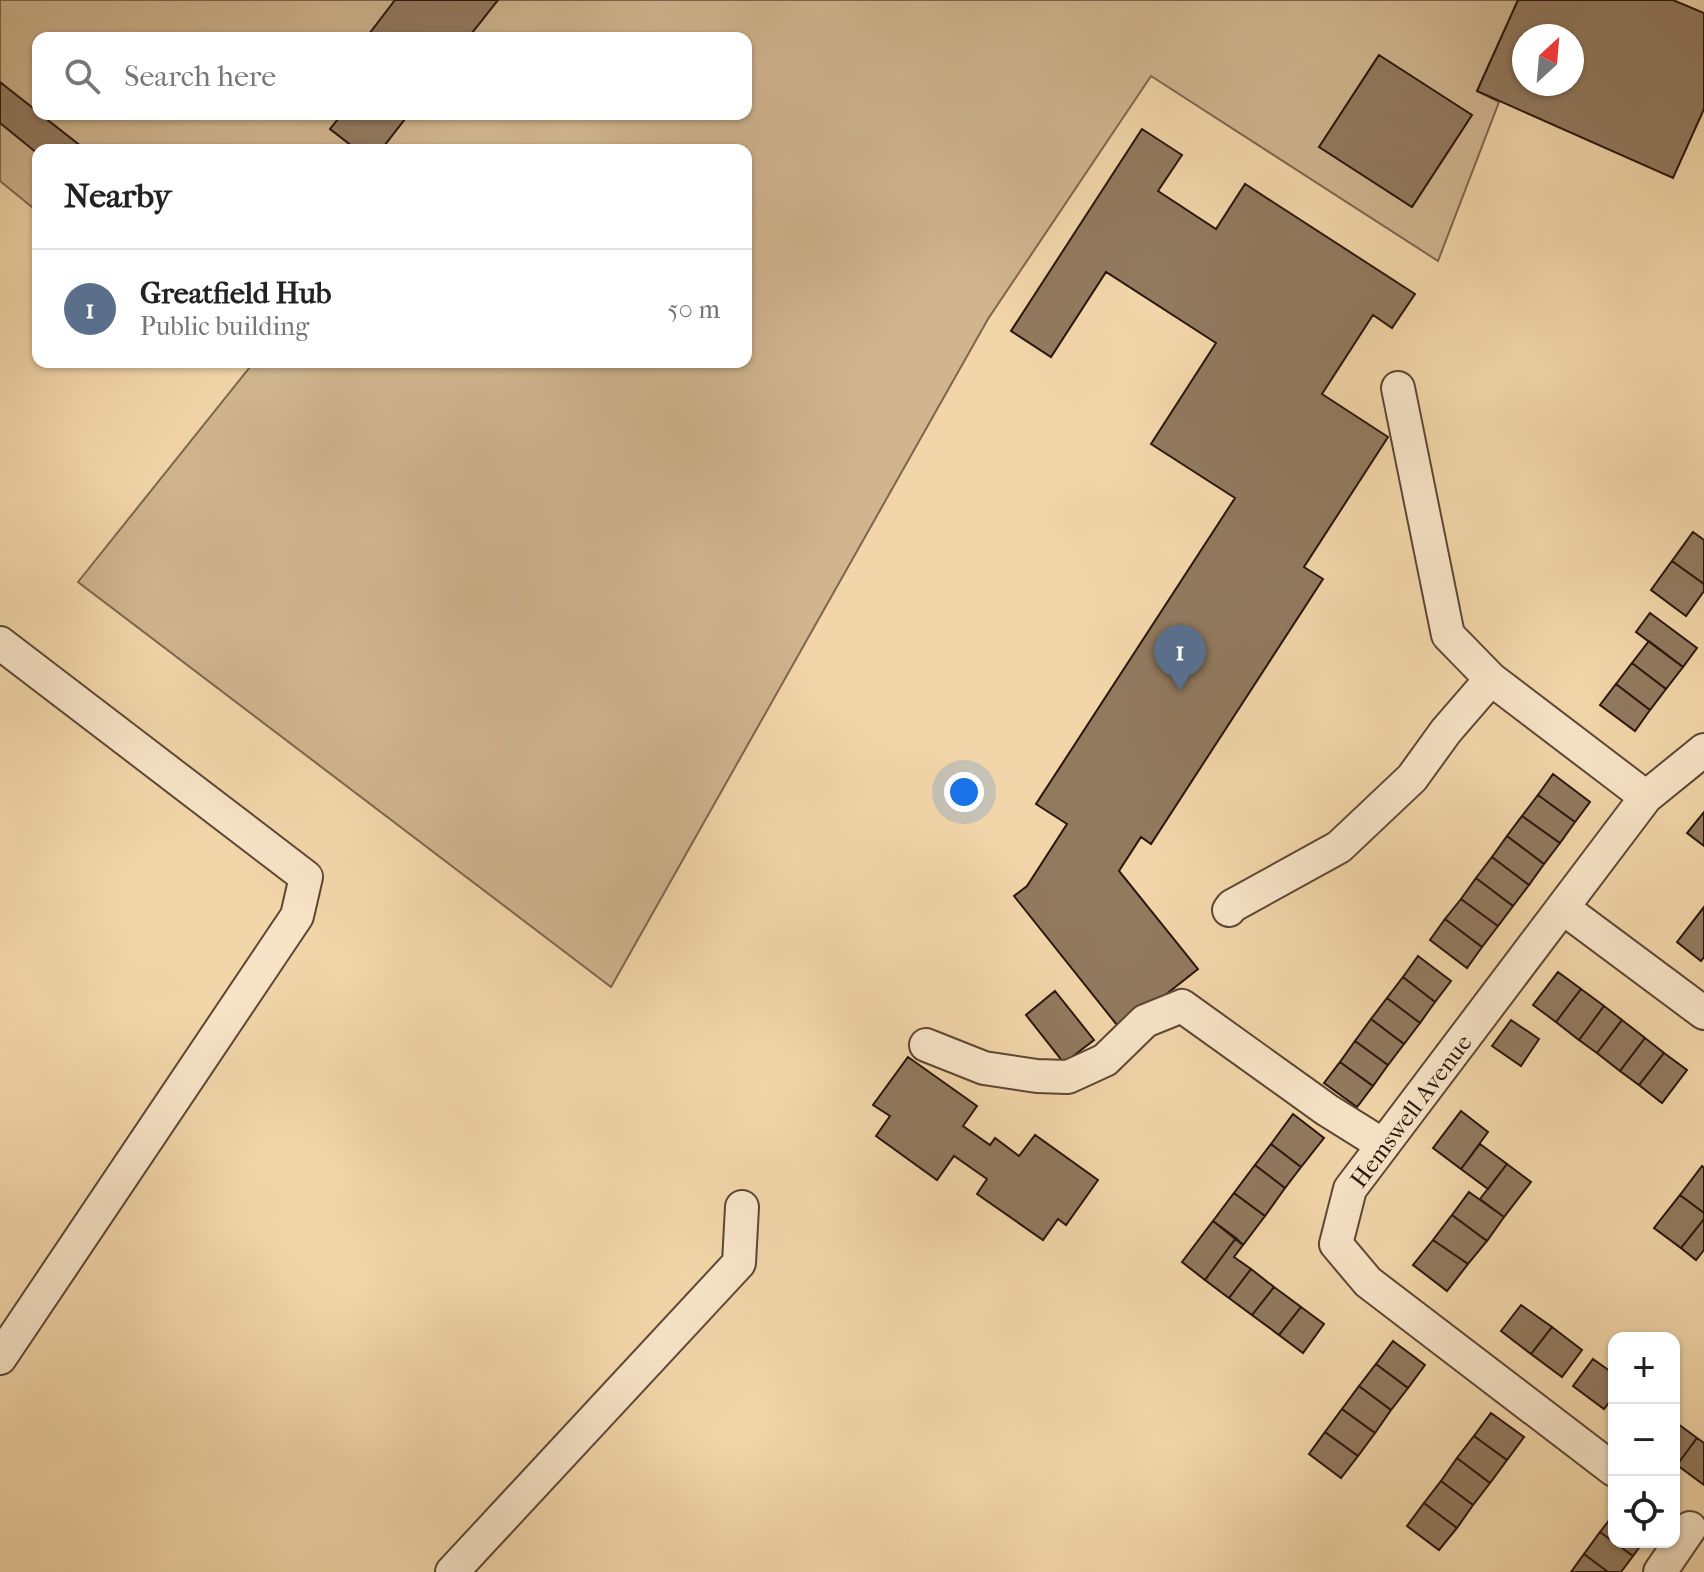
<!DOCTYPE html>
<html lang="en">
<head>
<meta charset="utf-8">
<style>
	:root { --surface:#fff; --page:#f2f2f2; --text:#222; --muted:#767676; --line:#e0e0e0; --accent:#8f2418 }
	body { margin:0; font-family:"IM FELL French Canon",serif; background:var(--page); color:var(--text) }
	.controls { position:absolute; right:24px; bottom:24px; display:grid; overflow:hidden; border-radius:16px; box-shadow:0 2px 6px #0004 }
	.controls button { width:72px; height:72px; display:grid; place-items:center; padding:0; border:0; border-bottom:2px solid var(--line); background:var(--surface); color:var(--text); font:40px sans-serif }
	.compass { position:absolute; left:1512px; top:24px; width:72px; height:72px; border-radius:50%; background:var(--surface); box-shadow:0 2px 6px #0004; rotate:26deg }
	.you { position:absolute; left:964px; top:792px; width:28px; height:28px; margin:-20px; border:6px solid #fff; border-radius:50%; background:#1a73e8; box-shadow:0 0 0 12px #1a73e833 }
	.badge { display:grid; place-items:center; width:52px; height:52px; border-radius:50%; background:var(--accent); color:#fff; font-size:26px; font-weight:700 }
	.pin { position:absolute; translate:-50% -66px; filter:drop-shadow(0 2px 4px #0008) }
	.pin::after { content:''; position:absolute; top:42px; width:28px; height:24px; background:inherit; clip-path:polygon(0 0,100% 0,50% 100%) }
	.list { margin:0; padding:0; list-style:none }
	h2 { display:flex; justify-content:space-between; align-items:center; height:104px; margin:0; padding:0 32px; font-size:34px }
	h2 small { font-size:26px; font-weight:400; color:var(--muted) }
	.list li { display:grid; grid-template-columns:52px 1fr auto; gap:24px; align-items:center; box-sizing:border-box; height:120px; padding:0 32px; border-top:2px solid var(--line) }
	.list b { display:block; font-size:30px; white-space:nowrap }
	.list p { margin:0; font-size:26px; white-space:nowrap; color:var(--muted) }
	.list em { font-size:26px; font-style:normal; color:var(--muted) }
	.icon { flex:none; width:44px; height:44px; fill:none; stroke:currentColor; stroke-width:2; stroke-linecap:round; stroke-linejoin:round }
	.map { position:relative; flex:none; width:1704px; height:1572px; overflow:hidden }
	.search { position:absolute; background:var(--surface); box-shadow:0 2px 6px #0004; left:32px; top:32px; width:720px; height:88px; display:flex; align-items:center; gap:20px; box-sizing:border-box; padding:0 28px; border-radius:16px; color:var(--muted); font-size:30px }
	.panel { position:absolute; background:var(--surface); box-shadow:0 2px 6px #0004; left:32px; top:144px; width:720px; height:224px; border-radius:16px }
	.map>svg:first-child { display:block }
	.green { fill:#d0b58f; stroke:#7d664e; stroke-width:2; fill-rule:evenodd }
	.building { fill:#927a5f; stroke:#2a160e; stroke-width:2; fill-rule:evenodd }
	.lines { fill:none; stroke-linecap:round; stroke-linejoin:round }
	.minor-casing { stroke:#5c4635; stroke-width:36 }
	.minor { stroke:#f7e4c7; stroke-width:32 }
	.labels { text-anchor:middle; stroke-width:6; stroke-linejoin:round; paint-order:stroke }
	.street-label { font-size:24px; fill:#2a160e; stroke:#f7e4c7 }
</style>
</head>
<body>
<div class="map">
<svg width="1704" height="1572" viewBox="0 0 1704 1572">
	<rect width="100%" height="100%" fill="#f2d6a9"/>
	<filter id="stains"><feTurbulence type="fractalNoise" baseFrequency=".0025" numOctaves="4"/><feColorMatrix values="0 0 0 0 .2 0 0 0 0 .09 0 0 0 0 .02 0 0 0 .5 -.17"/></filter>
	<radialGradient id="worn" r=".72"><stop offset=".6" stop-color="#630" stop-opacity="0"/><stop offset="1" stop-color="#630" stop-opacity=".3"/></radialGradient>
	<!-- green -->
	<path class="green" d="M 0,0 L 1518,0 L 1477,91 L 1499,102 L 1438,261 L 1151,76 L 988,319 L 611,987 L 78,582 L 254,362 L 746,362 L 746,150 L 38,150 L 38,212 L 0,181 ZM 38,38 L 746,38 L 746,114 L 38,114 Z"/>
	<!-- building -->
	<path class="building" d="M 395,0 L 498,0 L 468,38 L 366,38 Z
		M 1518,0 L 1673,0 L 1704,13 L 1704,109 L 1673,178 L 1477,91 ZM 1524,36 L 1572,36 L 1572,84 L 1524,84 Z
		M 1379,55 L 1472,115 L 1412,207 L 1319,147 Z
		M 0,82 L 38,112 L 38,114 L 40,114 L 86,150 L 38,150 L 38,154 L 0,123 Z
		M 342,114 L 407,114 L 408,115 L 381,150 L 357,150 L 330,129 Z
		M 1142,129 L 1182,155 L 1158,191 L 1216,229 L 1245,184 L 1415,294 L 1392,328 L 1373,315 L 1322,394 L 1388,437 L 1304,567 L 1323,579 L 1151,844 L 1141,837 L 1119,871 L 1198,969 L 1121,1030 L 1014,896 L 1027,886 L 1067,824 L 1036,804 L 1235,498 L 1151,444 L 1216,343 L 1106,272 L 1051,357 L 1011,331 Z
		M 1693,532 L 1704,540 L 1704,584 L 1672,561 Z
		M 1672,561 L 1704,584 L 1704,591 L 1686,616 L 1651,590 Z
		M 1650,613 L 1697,648 L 1683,667 L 1636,632 Z
		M 1649,641 L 1683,667 L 1666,689 L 1632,663 Z
		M 1632,663 L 1666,689 L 1650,710 L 1616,684 Z
		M 1616,684 L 1650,710 L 1635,731 L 1600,705 Z
		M 1553,774 L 1590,802 L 1575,822 L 1538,795 Z
		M 1538,795 L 1575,822 L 1560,843 L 1522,816 Z
		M 1704,812 L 1704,846 L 1687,833 Z
		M 1522,816 L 1560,843 L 1544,864 L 1507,836 Z
		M 1507,836 L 1544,864 L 1529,885 L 1492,857 Z
		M 1492,857 L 1529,885 L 1513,906 L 1476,878 Z
		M 1476,878 L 1513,906 L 1498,926 L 1461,899 Z
		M 1461,899 L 1498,926 L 1482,947 L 1445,919 Z
		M 1704,907 L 1704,957 L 1701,961 L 1677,942 Z
		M 1445,919 L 1482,947 L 1467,968 L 1430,940 Z
		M 1418,956 L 1451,981 L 1435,1002 L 1403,977 Z
		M 1558,972 L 1581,989 L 1556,1022 L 1533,1005 Z
		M 1403,977 L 1435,1002 L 1420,1023 L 1387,998 Z
		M 1581,989 L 1604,1006 L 1579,1040 L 1556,1022 Z
		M 1055,991 L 1094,1040 L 1064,1063 L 1026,1015 Z
		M 1387,998 L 1420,1023 L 1404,1044 L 1371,1019 Z
		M 1604,1006 L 1622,1020 L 1597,1053 L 1579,1040 Z
		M 1371,1019 L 1404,1044 L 1388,1065 L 1355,1041 Z
		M 1511,1020 L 1539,1039 L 1521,1066 L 1492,1046 Z
		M 1622,1020 L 1645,1038 L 1620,1071 L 1597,1053 Z
		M 1645,1038 L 1664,1053 L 1639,1085 L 1620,1071 Z
		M 1355,1041 L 1388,1065 L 1373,1086 L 1340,1062 Z
		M 1664,1053 L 1687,1070 L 1662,1103 L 1639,1085 Z
		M 908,1057 L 977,1106 L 963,1126 L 990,1145 L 995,1138 L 1019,1156 L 1035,1135 L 1098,1180 L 1066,1225 L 1058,1219 L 1043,1240 L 977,1194 L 987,1179 L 954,1156 L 937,1180 L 876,1136 L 890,1116 L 873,1105 Z
		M 1340,1062 L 1373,1086 L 1357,1107 L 1324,1083 Z
		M 1461,1111 L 1488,1132 L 1461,1169 L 1433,1148 Z
		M 1293,1114 L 1324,1138 L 1301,1167 L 1271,1144 Z
		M 1271,1144 L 1301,1167 L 1285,1188 L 1255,1165 Z
		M 1480,1144 L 1507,1164 L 1488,1189 L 1461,1169 Z
		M 1507,1164 L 1531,1182 L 1504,1217 L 1480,1199 Z
		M 1255,1165 L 1285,1188 L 1265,1216 L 1234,1193 Z
		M 1702,1166 L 1704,1168 L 1704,1213 L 1680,1195 Z
		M 1469,1192 L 1504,1217 L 1487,1241 L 1452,1215 Z
		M 1234,1193 L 1265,1216 L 1243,1245 L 1213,1221 Z
		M 1680,1195 L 1704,1213 L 1704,1219 L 1681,1248 L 1654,1228 Z
		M 1452,1215 L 1487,1241 L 1468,1264 L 1433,1240 Z
		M 1704,1219 L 1704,1250 L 1696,1260 L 1681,1248 Z
		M 1213,1221 L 1236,1238 L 1205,1280 L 1182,1262 Z
		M 1236,1238 L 1243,1245 L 1234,1257 L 1251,1269 L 1229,1298 L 1205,1280 Z
		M 1433,1240 L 1468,1264 L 1447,1291 L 1413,1265 Z
		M 1251,1269 L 1274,1287 L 1252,1315 L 1229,1298 Z
		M 1274,1287 L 1301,1307 L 1279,1335 L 1252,1315 Z
		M 1521,1305 L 1552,1327 L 1531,1354 L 1501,1331 Z
		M 1301,1307 L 1324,1324 L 1303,1353 L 1279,1335 Z
		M 1552,1327 L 1582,1350 L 1562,1377 L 1531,1354 Z
		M 1393,1341 L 1425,1365 L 1408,1388 L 1376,1364 Z
		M 1593,1359 L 1614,1374 L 1614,1396 L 1604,1409 L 1573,1386 Z
		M 1376,1364 L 1408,1388 L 1391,1410 L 1359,1386 Z
		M 1359,1386 L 1391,1410 L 1375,1433 L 1342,1409 Z
		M 1342,1409 L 1375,1433 L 1358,1456 L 1325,1432 Z
		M 1491,1413 L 1524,1437 L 1507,1460 L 1474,1436 Z
		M 1674,1421 L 1697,1438 L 1677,1465 L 1674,1463 Z
		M 1325,1432 L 1358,1456 L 1341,1478 L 1309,1454 Z
		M 1474,1436 L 1507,1460 L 1490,1483 L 1457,1458 Z
		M 1697,1438 L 1704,1443 L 1704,1485 L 1677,1465 Z
		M 1457,1458 L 1490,1483 L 1473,1505 L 1441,1481 Z
		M 1441,1481 L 1473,1505 L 1457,1528 L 1424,1503 Z
		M 1424,1503 L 1457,1528 L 1439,1550 L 1407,1526 Z
		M 1614,1514 L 1614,1542 L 1600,1532 Z
		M 1600,1532 L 1633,1556 L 1621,1572 L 1608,1572 L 1584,1554 Z
		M 1614,1542 L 1643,1542 L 1633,1556 Z
		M 1584,1554 L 1608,1572 L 1571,1572 Z"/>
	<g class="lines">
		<defs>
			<path id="minor" d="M 1398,388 L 1448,635 L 1491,679 L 1646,797
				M 0,643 L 306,877 L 297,916 L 0,1358
				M 1563,908 L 1704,1013
				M 1229,910 L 1232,906 L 1339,847 L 1412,778 L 1446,731 L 1491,679
				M 926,1045 L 984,1068 L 1037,1076 L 1068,1077 L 1105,1060 L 1145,1021 L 1182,1006 L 1327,1110 L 1383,1145
				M 1614,1470 L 1368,1282 L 1336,1244 L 1350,1189 L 1646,797 L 1704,750
				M 452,1572 L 739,1263 L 742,1207
				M 1660,1572 L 1690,1528"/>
		</defs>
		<!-- minor casing -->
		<use href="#minor" class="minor-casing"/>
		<!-- minor -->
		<use href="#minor" class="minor"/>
	</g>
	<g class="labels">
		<!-- street labels -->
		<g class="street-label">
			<text transform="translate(1411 1111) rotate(-53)" y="8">Hemswell Avenue</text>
		</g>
	</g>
	<rect width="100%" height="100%" filter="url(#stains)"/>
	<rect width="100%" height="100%" fill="url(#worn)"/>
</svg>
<div class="controls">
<button>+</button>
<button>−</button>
<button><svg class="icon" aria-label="locate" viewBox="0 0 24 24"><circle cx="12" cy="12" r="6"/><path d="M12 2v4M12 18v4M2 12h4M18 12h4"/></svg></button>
</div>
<svg class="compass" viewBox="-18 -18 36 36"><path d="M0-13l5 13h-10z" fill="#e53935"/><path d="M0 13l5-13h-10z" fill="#767676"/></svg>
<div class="you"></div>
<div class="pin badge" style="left:1180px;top:691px;background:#5c6f8a">1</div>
<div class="search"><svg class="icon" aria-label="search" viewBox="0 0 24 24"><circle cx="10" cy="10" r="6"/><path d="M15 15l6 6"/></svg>Search here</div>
<section class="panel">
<h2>Nearby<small></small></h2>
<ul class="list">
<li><span class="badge" style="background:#5c6f8a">1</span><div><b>Greatfield Hub</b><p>Public building</p></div><em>50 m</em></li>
</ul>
</section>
</div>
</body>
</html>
